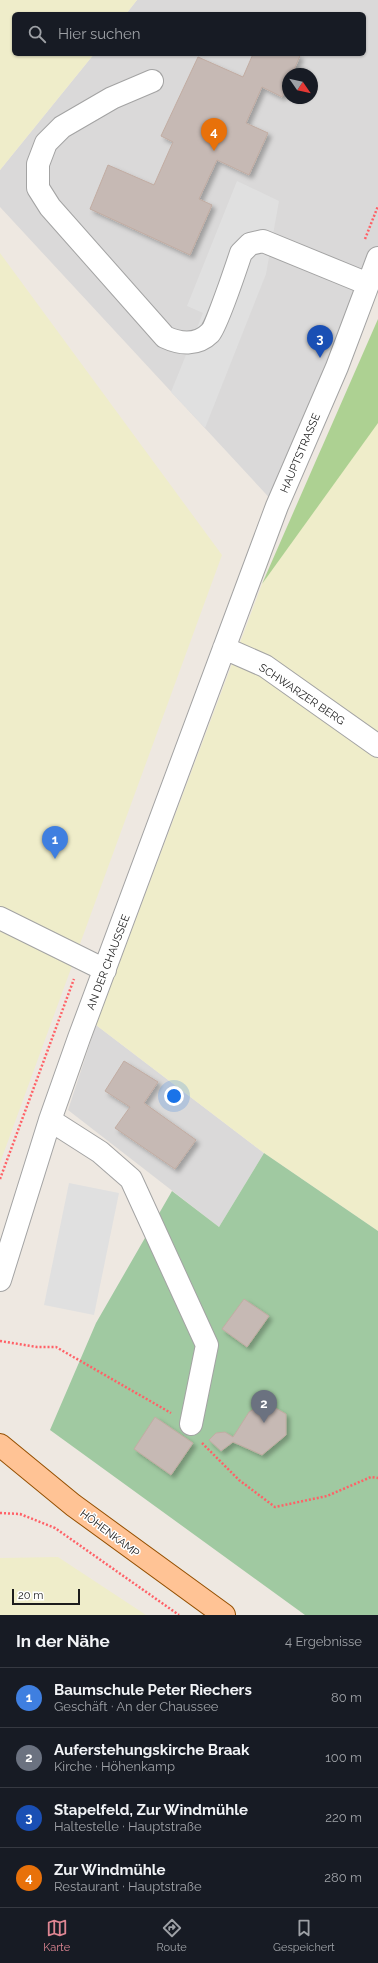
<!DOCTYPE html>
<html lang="de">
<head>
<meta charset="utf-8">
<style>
	:root { --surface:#171b24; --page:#242831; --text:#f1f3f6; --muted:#9ea1a6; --line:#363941; --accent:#df8693 }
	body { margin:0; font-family:Raleway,sans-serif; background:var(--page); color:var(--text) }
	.compass { position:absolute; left:282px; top:68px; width:36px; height:36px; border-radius:50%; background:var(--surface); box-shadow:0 1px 3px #0004; rotate:124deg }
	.scale { position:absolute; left:12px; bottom:10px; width:68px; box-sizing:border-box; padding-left:4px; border:2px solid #1c1c1c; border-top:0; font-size:11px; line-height:14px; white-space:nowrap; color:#1c1c1c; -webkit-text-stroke:3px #fff; paint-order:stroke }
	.you { position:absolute; left:174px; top:1096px; width:14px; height:14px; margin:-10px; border:3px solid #fff; border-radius:50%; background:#1a73e8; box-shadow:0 0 0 6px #1a73e833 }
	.badge { display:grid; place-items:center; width:26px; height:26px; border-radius:50%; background:var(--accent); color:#fff; font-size:13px; font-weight:700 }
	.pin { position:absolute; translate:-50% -33px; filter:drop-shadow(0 1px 2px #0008) }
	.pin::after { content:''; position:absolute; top:21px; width:14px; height:12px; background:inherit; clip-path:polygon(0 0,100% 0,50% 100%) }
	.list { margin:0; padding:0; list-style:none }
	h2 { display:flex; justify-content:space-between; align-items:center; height:52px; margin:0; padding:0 16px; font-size:17px }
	h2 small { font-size:13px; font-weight:400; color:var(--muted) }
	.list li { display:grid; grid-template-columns:26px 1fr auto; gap:12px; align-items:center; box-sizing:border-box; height:60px; padding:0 16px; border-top:1px solid var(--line) }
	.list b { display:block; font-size:15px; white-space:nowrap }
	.list p { margin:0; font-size:13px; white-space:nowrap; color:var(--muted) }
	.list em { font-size:13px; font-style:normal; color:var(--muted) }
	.icon { flex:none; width:22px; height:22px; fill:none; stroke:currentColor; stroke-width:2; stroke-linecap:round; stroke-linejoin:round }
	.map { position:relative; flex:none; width:378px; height:1615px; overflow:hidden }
	.search { position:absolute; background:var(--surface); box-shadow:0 1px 3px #0004; left:12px; right:12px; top:12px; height:44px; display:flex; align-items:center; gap:10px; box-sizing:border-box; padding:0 14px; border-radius:6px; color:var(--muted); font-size:15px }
	.sheet { height:292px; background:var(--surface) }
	nav { display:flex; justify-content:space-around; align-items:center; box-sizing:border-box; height:56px; border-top:1px solid var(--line); background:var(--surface); font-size:11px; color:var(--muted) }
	nav a { display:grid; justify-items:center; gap:2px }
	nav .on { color:var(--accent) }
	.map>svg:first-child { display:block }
	.residential { fill:#dad9d9; fill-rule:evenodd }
	.farmland { fill:#efedca }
	.forest { fill:#add192 }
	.cemetery { fill:#a0c9a1 }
	.parking { fill:#e0e0e0 }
	.building { fill:#c6b9b4; stroke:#c1aca2; filter:url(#shadow) }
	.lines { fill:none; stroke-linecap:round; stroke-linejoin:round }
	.minor-casing { stroke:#a3a3a3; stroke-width:24 }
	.major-casing { stroke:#944f00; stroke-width:24 }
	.path { stroke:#ff6167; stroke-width:2.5; stroke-dasharray:2 2; stroke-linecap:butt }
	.minor { stroke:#fff; stroke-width:22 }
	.major { stroke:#ffc395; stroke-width:22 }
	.labels { text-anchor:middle; stroke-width:3; stroke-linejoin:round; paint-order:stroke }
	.street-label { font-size:11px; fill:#1c1c1c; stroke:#fff }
</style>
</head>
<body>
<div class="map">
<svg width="378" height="1615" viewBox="0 0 378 1615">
	<defs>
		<filter id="shadow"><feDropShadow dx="3.5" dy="3.5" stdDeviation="2" flood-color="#0004"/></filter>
	</defs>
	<rect width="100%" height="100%" fill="#eee8e1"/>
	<!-- residential -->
	<path class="residential" d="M 137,0 L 378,0 L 378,258 L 277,506 L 0,207 L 0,170 L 94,54 L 364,54 L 364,14 L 126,14 ZM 288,74 L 312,74 L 312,98 L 288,98 Z
		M 96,1025 L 264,1153 L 219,1227 L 68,1110 Z"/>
	<!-- farmland -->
	<path class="farmland" d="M 0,0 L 137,0 L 126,14 L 14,14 L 14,54 L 94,54 L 0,170 Z
		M 0,253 L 222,555 L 0,1163 Z
		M 378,409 L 378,1231 L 264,1153 L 96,1025 L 262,584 Z
		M 58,1557 L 146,1615 L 0,1615 L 0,1558 Z"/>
	<!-- forest -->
	<path class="forest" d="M 378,319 L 378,423 L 262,584 Z"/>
	<!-- cemetery -->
	<path class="cemetery" d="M 264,1153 L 378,1231 L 378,1615 L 305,1615 L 50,1430 L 96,1323 L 172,1191 L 219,1227 Z"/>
	<!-- parking -->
	<path class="parking" d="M 237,181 L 279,201 L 266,274 L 205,428 L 171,392 L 203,313 L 187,306 Z
		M 69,1183 L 119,1193 L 94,1315 L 44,1305 Z"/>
	<!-- building -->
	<path class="building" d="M 253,54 L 295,54 L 300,56 L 292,74 L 288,74 L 288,84 L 282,97 L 262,87 L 246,123 L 268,133 L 249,175 L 217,160 L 199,199 L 212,205 L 190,255 L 90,209 L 108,165 L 154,185 L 173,142 L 161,136 L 198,57 L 243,77 Z
		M 124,1061 L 158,1082 L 144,1103 L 196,1140 L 175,1169 L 115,1128 L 130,1107 L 105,1091 Z
		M 244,1299 L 269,1316 L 247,1347 L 222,1329 Z
		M 265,1402 L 286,1414 L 286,1435 L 262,1455 L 233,1442 L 221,1451 L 209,1440 L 216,1433 L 225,1432 L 233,1437 L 249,1412 Z
		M 155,1417 L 193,1443 L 171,1475 L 134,1449 Z"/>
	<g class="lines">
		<defs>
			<path id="minor" d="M 152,81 L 112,98 L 62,127 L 46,143 L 38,164 L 38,188 L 50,207 L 165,337 C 180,344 197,346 210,333 C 216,328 237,265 241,253 L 250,244 L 263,241 L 368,284
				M 224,648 L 265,666 L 378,746
				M 0,918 L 105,970
				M 50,1120 L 100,1152 L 131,1179 L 207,1345 L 191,1424
				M 0,1280 L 50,1120 L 79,1038 L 277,506 L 337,367 L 378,258"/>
			<path id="major" d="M 0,1445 L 73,1505 L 224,1615"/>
		</defs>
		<!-- minor casing -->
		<use href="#minor" class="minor-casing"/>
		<!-- major casing -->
		<use href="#major" class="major-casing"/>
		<!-- path -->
		<path class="path" d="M 365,239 L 378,206
			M 0,1179 L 74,979
			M 0,1341 L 37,1347 L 56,1347 L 171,1413
			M 202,1443 L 239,1480 L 275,1507 L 327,1496 L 371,1477 L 378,1478
			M 0,1513 L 20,1514 L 55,1528 L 179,1615"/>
		<!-- minor -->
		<use href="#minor" class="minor"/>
		<!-- major -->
		<use href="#major" class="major"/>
	</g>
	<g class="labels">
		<!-- street labels -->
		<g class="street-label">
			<text transform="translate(300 453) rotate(-67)" y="4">HAUPTSTRASSE</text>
			<text transform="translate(302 694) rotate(34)" y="4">SCHWARZER BERG</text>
			<text transform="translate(108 962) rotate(-69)" y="4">AN DER CHAUSSEE</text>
			<text transform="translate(110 1533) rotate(37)" y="4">HÖHENKAMP</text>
		</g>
	</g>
</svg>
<svg class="compass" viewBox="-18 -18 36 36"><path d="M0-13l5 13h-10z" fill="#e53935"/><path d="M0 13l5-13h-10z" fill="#9ea1a6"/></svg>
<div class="scale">20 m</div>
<div class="you"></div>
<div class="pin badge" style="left:55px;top:859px;background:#3f7fe0">1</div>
<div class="pin badge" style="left:264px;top:1423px;background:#6b7280">2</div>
<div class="pin badge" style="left:320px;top:358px;background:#1a4fb4">3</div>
<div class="pin badge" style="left:214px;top:151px;background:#e8710a">4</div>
<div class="search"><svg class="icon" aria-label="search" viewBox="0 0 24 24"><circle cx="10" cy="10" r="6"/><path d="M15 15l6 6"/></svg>Hier suchen</div>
</div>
<section class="sheet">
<h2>In der Nähe<small>4 Ergebnisse</small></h2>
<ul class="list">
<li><span class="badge" style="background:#3f7fe0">1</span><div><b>Baumschule Peter Riechers</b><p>Geschäft · An der Chaussee</p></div><em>80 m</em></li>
<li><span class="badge" style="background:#6b7280">2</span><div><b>Auferstehungskirche Braak</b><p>Kirche · Höhenkamp</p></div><em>100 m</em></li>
<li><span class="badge" style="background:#1a4fb4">3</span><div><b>Stapelfeld, Zur Windmühle</b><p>Haltestelle · Hauptstraße</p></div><em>220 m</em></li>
<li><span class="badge" style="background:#e8710a">4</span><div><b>Zur Windmühle</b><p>Restaurant · Hauptstraße</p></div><em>280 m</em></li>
</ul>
</section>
<nav>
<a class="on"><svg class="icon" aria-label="map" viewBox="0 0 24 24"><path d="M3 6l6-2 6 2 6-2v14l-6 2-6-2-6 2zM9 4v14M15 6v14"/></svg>Karte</a>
<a><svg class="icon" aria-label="directions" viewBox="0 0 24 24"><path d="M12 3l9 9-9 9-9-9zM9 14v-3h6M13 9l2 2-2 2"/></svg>Route</a>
<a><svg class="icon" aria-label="saved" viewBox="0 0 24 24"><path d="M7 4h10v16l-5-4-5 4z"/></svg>Gespeichert</a>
</nav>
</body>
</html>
